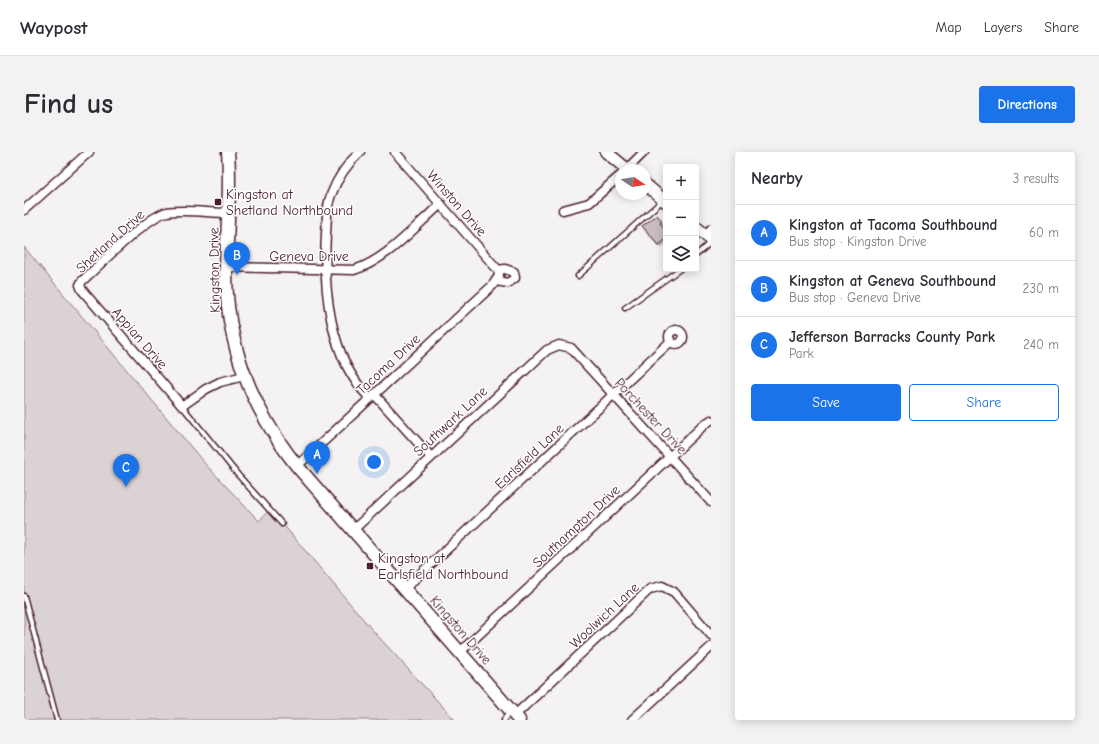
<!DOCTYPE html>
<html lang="en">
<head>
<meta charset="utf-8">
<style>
	:root { --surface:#fff; --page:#f2f2f3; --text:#2b2b33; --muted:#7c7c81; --line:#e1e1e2; --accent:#1a73e8 }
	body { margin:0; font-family:"Comic Neue",sans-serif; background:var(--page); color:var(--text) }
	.controls { position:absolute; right:12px; top:12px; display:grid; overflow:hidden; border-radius:4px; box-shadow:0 2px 10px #0003 }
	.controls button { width:36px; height:36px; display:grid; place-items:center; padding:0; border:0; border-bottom:1px solid var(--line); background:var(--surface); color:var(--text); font:20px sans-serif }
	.compass { position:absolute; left:591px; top:12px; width:36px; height:36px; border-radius:50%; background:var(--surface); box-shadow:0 2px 10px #0003; rotate:102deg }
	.you { position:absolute; left:350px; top:310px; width:14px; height:14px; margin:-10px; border:3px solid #fff; border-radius:50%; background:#1a73e8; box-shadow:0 0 0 6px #1a73e833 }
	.badge { display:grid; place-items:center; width:26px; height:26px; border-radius:50%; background:var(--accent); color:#fff; font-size:13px; font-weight:700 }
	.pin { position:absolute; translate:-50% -33px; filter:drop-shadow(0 1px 2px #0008) }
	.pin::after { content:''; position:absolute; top:21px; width:14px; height:12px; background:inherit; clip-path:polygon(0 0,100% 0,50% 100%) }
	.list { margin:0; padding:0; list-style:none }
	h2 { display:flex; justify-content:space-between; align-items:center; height:52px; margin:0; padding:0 16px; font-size:17px }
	h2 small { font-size:13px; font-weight:400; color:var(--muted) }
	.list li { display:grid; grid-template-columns:26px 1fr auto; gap:12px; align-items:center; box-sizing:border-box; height:56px; padding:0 16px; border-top:1px solid var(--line) }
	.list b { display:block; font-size:15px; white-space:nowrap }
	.list p { margin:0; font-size:13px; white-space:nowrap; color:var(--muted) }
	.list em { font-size:13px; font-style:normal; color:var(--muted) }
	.actions { display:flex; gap:8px; padding:12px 16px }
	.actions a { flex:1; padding:9px 0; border:1px solid var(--accent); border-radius:4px; text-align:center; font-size:14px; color:var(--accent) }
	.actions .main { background:var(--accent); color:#fff }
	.icon { flex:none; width:22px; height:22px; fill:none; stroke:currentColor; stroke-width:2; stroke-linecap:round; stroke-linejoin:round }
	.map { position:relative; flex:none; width:687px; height:568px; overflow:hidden; border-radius:4px }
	header { display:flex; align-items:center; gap:24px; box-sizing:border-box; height:56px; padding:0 20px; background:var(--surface); border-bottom:1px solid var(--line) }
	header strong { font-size:19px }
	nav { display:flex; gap:22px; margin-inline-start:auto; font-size:14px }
	.intro { display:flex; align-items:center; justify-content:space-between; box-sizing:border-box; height:96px; padding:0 24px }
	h1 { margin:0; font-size:28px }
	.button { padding:10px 18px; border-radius:4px; background:var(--accent); color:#fff; font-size:14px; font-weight:700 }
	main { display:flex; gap:24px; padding:0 24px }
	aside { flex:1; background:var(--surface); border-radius:4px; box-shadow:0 2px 10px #0003 }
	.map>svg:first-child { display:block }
	.green { fill:#dbd2d5; stroke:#927880 }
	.building { fill:#cabdc1; stroke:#4a1f2b; filter:url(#shadow) }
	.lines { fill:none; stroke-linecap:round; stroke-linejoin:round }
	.service-casing { stroke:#4a1f2b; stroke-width:7 }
	.minor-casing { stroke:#4a1f2b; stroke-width:11 }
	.secondary-casing { stroke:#4a1f2b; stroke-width:14 }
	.primary-casing { stroke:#4a1f2b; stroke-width:15 }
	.service { stroke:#fff; stroke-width:4 }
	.minor { stroke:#fff; stroke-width:8 }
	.secondary { stroke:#fff; stroke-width:11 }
	.primary { stroke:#fff; stroke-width:12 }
	.poi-dot { fill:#4a1f2b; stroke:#fff; stroke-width:1.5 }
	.labels { text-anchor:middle; stroke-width:3; stroke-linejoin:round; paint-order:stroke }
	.poi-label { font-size:14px; fill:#4a1f2b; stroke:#fff; text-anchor:start }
	.street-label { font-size:14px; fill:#4a1f2b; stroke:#fff }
</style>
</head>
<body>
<header>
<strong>Waypost</strong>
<nav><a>Map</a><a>Layers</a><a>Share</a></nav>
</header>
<div class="intro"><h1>Find us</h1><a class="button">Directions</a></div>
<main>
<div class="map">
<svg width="687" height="568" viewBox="0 0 687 568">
	<defs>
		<filter id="shadow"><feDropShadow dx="1.5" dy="2.5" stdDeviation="0" flood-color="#0004"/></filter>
	</defs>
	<rect width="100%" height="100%" fill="#f4f2f2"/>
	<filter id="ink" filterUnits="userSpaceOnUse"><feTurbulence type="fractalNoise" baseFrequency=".025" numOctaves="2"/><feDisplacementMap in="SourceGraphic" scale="8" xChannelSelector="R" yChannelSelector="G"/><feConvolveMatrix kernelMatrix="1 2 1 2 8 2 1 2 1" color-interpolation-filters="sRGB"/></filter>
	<g filter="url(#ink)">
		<!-- green -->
		<path class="green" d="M 0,95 L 182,313 L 235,369 L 246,357 L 350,480 L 431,568 L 0,568 Z"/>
		<!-- building -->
		<path class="building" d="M 633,63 L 638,69 L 636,71 L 642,78 L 642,87 L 635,93 L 618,74 Z"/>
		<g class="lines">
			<defs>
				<path id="service" d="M 672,103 L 687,90
					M 554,124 L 639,48
					M 601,156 L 656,117
					M 158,254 L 214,323 L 258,372
					M 0,444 L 33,568
					M 480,568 L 485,560"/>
				<path id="minor" d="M 336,0 C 324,11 313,27 307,43 C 302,55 303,69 302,82 C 299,135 305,207 346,246
					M 371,0 L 474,118
					M 602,18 L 620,0
					M 0,58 L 65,0
					M 539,58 L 565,51 L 597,23
					M 204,61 C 185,61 162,57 143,60 C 122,65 76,113 58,129 L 56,133 L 58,138 L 158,254 L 182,237 L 196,230 L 220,224
					M 681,83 L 687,77
					M 202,115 L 330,118 C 363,108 391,74 417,52
					M 472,129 L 484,131 L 491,126 L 490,120 L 481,117 L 474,118
					M645 185a7 7 0 1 1 14 0a7 7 0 1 1-14 0Z
					M 350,242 L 407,305
					M 273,314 L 468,134 L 475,124 L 474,118
					M 329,378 L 523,198 L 535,193 L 547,196 L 687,350
					M 380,437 L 647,189
					M 436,500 L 681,272 L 687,268
					M 491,563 L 626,437 L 638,434 L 650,440 L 687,483
					M 608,568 L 687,495"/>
				<path id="secondary" d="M 582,0 L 604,18
					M 621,32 L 642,50
					M 672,75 L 687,88"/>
				<path id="primary" d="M 204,0 C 207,38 203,77 202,115 C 201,189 227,256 273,314 L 495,568"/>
			</defs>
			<!-- service casing -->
			<use href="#service" class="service-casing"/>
			<!-- minor casing -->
			<use href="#minor" class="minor-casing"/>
			<!-- secondary casing -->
			<use href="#secondary" class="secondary-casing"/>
			<!-- primary casing -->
			<use href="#primary" class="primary-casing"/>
			<!-- service -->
			<use href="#service" class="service"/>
			<!-- minor -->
			<use href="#minor" class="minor"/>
			<!-- secondary -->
			<use href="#secondary" class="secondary"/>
			<!-- primary -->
			<use href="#primary" class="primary"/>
		</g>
	</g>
	<!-- markers -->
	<g class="poi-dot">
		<rect x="190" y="46" width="8" height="8" rx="2"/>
		<rect x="342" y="410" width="8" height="8" rx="2"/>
	</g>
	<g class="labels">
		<!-- poi labels -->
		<g class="poi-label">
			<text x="202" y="47">Kingston at<tspan x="202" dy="16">Shetland Northbound</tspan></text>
			<text x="354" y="411">Kingston at<tspan x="354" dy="16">Earlsfield Northbound</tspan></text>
		</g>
		<!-- street labels -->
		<g class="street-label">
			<text transform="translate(433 51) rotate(49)" y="5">Winston Drive</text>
			<text transform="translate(86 89) rotate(-42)" y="5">Shetland Drive</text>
			<text x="285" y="109">Geneva Drive</text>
			<text transform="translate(190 118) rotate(-91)" y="5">Kingston Drive</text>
			<text transform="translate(116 186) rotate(49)" y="5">Appian Drive</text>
			<text transform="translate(364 212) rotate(-43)" y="5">Tacoma Drive</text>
			<text transform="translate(627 264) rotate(47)" y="5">Porchester Drive</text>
			<text transform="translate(426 269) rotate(-43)" y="5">Southwark Lane</text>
			<text transform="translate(505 304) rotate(-43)" y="5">Earlsfield Lane</text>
			<text transform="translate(552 374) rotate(-43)" y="5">Southampton Drive</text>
			<text transform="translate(580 463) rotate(-43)" y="5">Woolwich Lane</text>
			<text transform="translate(437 478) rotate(49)" y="5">Kingston Drive</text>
		</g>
	</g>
</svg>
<div class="controls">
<button>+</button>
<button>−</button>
<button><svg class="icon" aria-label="layers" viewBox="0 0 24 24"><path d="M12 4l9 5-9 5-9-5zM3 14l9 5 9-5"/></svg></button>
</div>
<svg class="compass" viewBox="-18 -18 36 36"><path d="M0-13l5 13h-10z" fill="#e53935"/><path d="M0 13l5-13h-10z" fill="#7c7c81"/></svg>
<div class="you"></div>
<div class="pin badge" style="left:293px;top:322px">A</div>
<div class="pin badge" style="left:213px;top:123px">B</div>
<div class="pin badge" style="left:102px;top:335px">C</div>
</div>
<aside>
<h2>Nearby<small>3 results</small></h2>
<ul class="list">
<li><span class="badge">A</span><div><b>Kingston at Tacoma Southbound</b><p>Bus stop · Kingston Drive</p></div><em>60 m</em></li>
<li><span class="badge">B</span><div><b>Kingston at Geneva Southbound</b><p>Bus stop · Geneva Drive</p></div><em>230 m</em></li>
<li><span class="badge">C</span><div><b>Jefferson Barracks County Park</b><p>Park</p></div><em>240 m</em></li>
</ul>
<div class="actions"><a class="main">Save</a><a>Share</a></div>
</aside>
</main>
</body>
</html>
